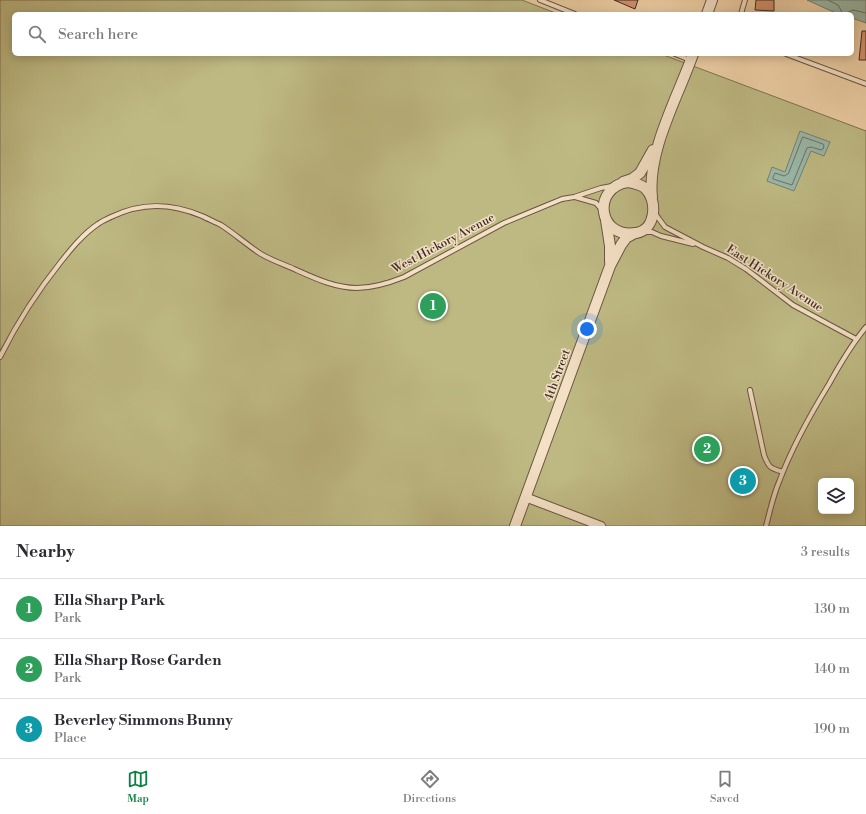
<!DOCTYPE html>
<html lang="en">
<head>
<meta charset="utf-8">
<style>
	:root { --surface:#fff; --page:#f2f2f3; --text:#2b2b33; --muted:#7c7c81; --line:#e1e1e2; --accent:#0b8043 }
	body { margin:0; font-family:"Libre Bodoni",serif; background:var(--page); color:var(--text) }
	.controls { position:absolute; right:12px; bottom:12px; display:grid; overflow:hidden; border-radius:6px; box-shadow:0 2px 10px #0003 }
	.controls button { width:36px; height:36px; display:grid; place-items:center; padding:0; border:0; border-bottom:1px solid var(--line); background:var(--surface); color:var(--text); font:20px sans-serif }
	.you { position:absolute; left:587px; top:329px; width:14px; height:14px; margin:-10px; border:3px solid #fff; border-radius:50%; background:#1a73e8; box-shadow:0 0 0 6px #1a73e833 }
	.badge { display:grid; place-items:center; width:26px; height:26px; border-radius:50%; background:var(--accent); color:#fff; font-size:13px; font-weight:700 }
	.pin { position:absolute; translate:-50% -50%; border:2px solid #fff; box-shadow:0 1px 4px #0006 }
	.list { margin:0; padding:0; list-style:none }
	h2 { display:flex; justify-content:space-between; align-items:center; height:52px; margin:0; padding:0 16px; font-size:17px }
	h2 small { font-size:13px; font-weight:400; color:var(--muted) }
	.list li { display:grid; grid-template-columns:26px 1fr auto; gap:12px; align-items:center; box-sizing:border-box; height:60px; padding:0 16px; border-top:1px solid var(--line) }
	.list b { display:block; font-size:15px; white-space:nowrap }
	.list p { margin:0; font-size:13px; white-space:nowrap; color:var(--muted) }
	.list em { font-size:13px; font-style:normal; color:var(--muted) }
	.icon { flex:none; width:22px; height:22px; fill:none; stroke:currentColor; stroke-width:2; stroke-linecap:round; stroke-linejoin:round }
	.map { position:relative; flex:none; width:866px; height:526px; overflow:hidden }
	.search { position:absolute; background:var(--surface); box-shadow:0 2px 10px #0003; left:12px; right:12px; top:12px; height:44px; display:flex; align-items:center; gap:10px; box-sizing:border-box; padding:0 14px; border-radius:6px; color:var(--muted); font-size:15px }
	.sheet { height:232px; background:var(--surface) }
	nav { display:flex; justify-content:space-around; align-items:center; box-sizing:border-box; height:56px; border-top:1px solid var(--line); background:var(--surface); font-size:11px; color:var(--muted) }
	nav a { display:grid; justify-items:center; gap:2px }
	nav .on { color:var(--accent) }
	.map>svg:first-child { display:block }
	.green { fill:#beb983; stroke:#7e7354; fill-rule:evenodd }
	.water { fill:#99b7a7; stroke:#758073 }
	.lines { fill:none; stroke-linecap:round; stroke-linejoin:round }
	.shore { stroke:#6c7266; stroke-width:1 }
	.building { fill:#d5926f; stroke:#3e2d24 }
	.service-casing { stroke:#6a5644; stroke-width:6 }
	.minor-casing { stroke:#6a5644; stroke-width:10 }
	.tertiary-casing { stroke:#6a5644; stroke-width:12 }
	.service { stroke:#f4e0c5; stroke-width:4 }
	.minor { stroke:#f4e0c5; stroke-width:8 }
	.tertiary { stroke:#f4e0c5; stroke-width:10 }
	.labels { text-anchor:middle; stroke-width:3; stroke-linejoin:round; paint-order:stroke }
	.street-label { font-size:12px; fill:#3e2d24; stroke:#f4e0c5 }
</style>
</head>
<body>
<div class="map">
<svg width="866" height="526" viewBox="0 0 866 526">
	<rect width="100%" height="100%" fill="#eed0a6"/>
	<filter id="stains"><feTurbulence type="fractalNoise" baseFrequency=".005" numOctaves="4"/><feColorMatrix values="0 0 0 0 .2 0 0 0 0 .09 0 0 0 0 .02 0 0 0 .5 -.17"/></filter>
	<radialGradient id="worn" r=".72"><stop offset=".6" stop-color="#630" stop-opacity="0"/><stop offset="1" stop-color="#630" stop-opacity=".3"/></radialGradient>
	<!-- green -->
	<path class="green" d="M 0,0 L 522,0 L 558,14 L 14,14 L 14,54 L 661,54 L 866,131 L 866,526 L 0,526 ZM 821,481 L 851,481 L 851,511 L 821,511 Z"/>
	<!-- water -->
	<path class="water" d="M 807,0 L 866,0 L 866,23 L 852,18 L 852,14 L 838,14 Z
		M 800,131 L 830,142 L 824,156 L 811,151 L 794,191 L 767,181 L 772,167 L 785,172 Z"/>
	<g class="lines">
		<!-- shore -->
		<path class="shore" d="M 828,0 L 838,5 L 843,14 L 853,10 L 866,13
			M 803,137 L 823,144 L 824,146 L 823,149 L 821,150 L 811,147 L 807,148 L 792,185 L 773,179 L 773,177 L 775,173 L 784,176 L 788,174 Z"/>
	</g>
	<!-- building -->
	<path class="building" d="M 614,0 L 638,0 L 635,9 Z
		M 756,0 L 774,0 L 774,11 L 755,10 Z
		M 862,31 L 866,31 L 866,60 L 859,60 Z"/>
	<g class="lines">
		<defs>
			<path id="service" d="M 540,0 L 575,14
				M 741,14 L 745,0
				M 675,54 L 690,60
				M 786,54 L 866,84
				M 575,197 L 596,203 L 602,210
				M 655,213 L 659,219 L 665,227 L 703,247 L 728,258 L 746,269 L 793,305 L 856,339
				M 644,232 L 652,232 L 661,236 L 693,244
				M 0,357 C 17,323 36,293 60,263 C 71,249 83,234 98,224 C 102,221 107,219 111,217 C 142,202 171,203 202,216 C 208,219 215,222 221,225 C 235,234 247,245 261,254 C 271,260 283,264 294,269 C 314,278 335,288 357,288 C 373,288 389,283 404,277 L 504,223 L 562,199 L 574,197 L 601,188 L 612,186
				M 750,390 L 764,455 C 769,468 770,468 783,472
				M 766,526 C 770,511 773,496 779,482 C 792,447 810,415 829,384 C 840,364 851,345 866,327"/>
			<path id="minor" d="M 525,497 L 601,526"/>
			<path id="tertiary" d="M 707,14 L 712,0
				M 623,182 L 632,179 L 640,173 L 653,150
				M 628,182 C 634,183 640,184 645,188 C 658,200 656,230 636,233 C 597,239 592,187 628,182 Z
				M 652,197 C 647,151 678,97 693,54
				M 606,220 L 610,246 L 610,262
				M 515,526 L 610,266 L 621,245 L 626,238 L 635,233"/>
		</defs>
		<!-- service casing -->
		<use href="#service" class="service-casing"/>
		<!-- minor casing -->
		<use href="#minor" class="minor-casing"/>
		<!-- tertiary casing -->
		<use href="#tertiary" class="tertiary-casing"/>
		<!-- service -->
		<use href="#service" class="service"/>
		<!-- minor -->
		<use href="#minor" class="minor"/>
		<!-- tertiary -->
		<use href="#tertiary" class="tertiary"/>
	</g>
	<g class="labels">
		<!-- street labels -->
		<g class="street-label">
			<text transform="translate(443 243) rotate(-28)" y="4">West Hickory Avenue</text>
			<text transform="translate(775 278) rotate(33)" y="4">East Hickory Avenue</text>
			<text transform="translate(557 375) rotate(-70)" y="4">4th Street</text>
		</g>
	</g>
	<rect width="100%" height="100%" filter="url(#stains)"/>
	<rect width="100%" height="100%" fill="url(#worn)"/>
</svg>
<div class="controls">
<button><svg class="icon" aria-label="layers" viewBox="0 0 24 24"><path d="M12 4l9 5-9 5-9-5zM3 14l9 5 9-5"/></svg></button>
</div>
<div class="you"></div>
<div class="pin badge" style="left:433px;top:306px;background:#2e9e5b">1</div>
<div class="pin badge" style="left:707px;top:449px;background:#2e9e5b">2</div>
<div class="pin badge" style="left:743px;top:481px;background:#0f9aa8">3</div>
<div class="search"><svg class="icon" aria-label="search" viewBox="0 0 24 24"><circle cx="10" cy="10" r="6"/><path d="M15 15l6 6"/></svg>Search here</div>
</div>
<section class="sheet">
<h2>Nearby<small>3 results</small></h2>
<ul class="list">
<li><span class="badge" style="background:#2e9e5b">1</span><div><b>Ella Sharp Park</b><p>Park</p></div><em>130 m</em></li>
<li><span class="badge" style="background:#2e9e5b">2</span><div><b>Ella Sharp Rose Garden</b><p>Park</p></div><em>140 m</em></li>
<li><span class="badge" style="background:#0f9aa8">3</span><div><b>Beverley Simmons Bunny</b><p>Place</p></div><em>190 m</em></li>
</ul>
</section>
<nav>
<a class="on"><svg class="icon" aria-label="map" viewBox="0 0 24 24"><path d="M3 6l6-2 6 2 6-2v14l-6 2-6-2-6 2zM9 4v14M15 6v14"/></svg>Map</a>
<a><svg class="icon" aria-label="directions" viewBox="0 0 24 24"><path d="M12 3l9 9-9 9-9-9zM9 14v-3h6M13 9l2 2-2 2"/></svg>Directions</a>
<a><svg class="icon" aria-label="saved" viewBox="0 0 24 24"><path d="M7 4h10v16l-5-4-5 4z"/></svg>Saved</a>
</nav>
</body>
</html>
